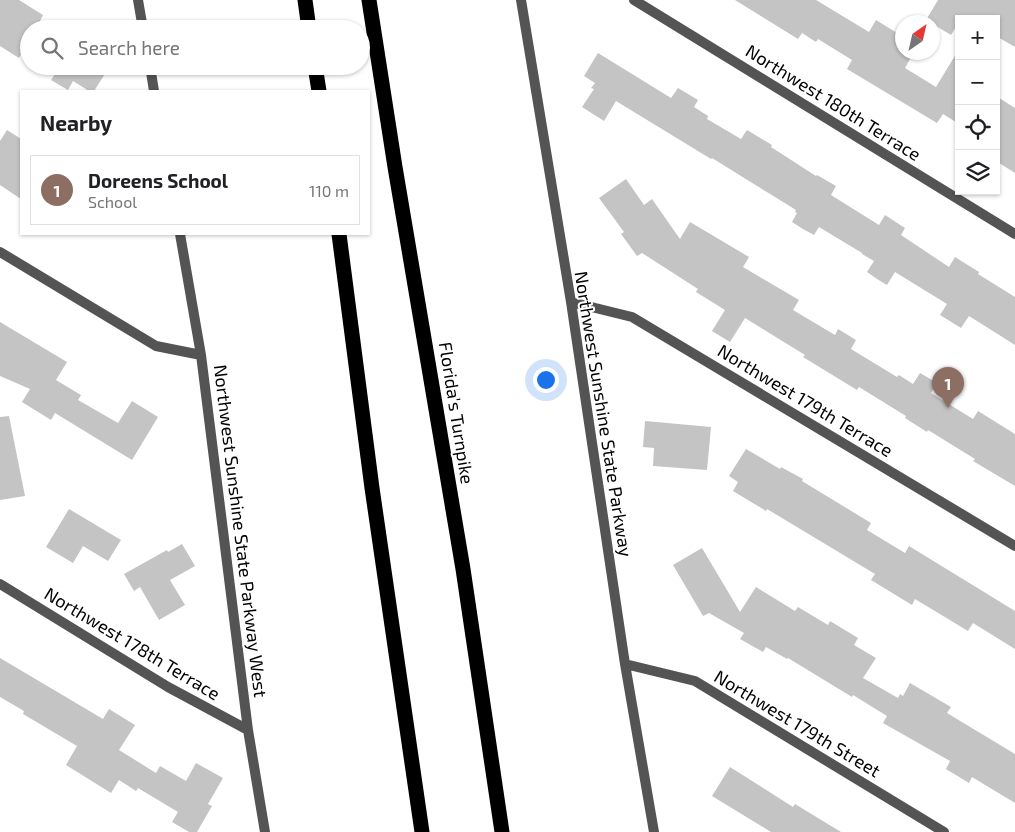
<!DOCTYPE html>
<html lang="en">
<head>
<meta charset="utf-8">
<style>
	:root { --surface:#fff; --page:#f2f2f2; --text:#202124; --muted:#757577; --line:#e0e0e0; --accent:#db2777 }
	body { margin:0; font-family:"Exo 2",sans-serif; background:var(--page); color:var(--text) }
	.controls { position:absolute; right:15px; top:15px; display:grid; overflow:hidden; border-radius:0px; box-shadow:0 1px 4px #0004 }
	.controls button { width:45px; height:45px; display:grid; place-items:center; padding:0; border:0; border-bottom:1px solid var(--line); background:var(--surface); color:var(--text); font:25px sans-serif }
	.compass { position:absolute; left:895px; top:15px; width:45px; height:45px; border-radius:50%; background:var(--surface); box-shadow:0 1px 4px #0004; rotate:34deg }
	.you { position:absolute; left:545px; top:379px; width:18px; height:18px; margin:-12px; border:4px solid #fff; border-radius:50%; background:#1a73e8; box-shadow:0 0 0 8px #1a73e833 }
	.badge { display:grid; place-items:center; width:32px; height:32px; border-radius:50%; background:var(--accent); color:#fff; font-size:16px; font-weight:700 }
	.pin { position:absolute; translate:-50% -41px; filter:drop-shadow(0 1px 2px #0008) }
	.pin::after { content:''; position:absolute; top:26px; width:18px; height:15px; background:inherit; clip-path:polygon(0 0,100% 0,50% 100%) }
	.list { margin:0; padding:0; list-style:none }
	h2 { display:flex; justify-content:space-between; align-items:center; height:65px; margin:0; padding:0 20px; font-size:21px }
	h2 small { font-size:16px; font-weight:400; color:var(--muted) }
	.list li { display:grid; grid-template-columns:32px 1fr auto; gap:15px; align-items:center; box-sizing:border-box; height:70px; margin:0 10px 10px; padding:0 10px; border:1px solid var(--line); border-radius:0px }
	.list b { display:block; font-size:19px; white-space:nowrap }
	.list p { margin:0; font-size:16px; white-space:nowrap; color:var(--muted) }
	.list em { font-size:16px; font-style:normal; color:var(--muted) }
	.icon { flex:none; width:28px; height:28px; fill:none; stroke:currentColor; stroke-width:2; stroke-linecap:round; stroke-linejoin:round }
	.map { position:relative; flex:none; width:1015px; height:832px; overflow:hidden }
	.search { position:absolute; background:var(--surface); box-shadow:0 1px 4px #0004; left:20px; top:20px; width:350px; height:55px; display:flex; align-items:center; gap:12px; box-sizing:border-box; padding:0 18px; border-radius:28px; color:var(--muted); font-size:19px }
	.panel { position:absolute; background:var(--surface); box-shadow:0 1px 4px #0004; left:20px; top:90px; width:350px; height:145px; border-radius:0px }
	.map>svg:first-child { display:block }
	.building { fill:#c4c4c4 }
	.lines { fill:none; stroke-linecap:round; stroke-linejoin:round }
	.minor { stroke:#545454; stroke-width:10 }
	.motorway { stroke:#000; stroke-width:15 }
	.labels { text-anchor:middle; stroke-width:4; stroke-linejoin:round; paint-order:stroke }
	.street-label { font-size:18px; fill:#000; stroke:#fff }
</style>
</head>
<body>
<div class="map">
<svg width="1015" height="832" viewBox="0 0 1015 832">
	<rect width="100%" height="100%" fill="#fff"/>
	<!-- building -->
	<path class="building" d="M 0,0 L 19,0 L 43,15 L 36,29 L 29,29 L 29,40 L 19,58 L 0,46 Z
		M 735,0 L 816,0 L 869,32 L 876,20 L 902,36 L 902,52 L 914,52 L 905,68 L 936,87 L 959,49 L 959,124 L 943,114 L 937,123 L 847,69 L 852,60 L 818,39 L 816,42 L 802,33 L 798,39 Z
		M 938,0 L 1015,0 L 1015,47 L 996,36 L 996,19 L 959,19 L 959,22 L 951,35 L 926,20 Z
		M 598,53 L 671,98 L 678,88 L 698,100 L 694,107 L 708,116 L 707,119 L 741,139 L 747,130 L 772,145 L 771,147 L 816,176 L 817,175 L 836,186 L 831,195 L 879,225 L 885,215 L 905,228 L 901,235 L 949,267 L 955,257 L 979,272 L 978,274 L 1015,297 L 1015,345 L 969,316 L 961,328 L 940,315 L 947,304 L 895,272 L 887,285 L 877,279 L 867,272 L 874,261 L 862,254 L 862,253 L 819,227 L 814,235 L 803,229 L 792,222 L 797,213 L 795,212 L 796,210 L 712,158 L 711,159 L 616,101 L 604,121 L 582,107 L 594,89 L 591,88 L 595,83 L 584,76 Z
		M 49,66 L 110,66 L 94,91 L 89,91 L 73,81 L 68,90 L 51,80 L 57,71 Z
		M 996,96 L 1015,108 L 1015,173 L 996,161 Z
		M 7,130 L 21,139 L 21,199 L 0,185 L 0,141 Z
		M 626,179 L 644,205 L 652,199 L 680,239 L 690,222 L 749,257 L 743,267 L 799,300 L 793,310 L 835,335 L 838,329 L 856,340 L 851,349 L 897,377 L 899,375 L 913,384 L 920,373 L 937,383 L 931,393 L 973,419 L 978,411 L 1015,434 L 1015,486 L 973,461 L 975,459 L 928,430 L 927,432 L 905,418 L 906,416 L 859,387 L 857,390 L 803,357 L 805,355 L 745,318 L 730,342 L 712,331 L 725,310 L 696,292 L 698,289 L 642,253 L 637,256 L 621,234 L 624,232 L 599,198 Z
		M 0,322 L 67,362 L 56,380 L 81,395 L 78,400 L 118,423 L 132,401 L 158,417 L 132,460 L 55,413 L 51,420 L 22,402 L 30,389 L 0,376 Z
		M 9,416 L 25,496 L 0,500 L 0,417 Z
		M 645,421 L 711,427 L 707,470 L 653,466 L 654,448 L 643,447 Z
		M 746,449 L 780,469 L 781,467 L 803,479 L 802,481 L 871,523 L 867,530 L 905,553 L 909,546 L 1015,611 L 1015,649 L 973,623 L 968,631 L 915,599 L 912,605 L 871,580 L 875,574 L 767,509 L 766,511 L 733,491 L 738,482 L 729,476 Z
		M 69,509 L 121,540 L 108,561 L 83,546 L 73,563 L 46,547 Z
		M 182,544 L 195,566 L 170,580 L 185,605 L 159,620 L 140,587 L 134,591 L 124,574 L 167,550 L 168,552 Z
		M 702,548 L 740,612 L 756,587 L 795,611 L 798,607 L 828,625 L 830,621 L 858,638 L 854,645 L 876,658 L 863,678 L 898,698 L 900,694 L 903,696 L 910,683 L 951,707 L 947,713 L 1015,754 L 1015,803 L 972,777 L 969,783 L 946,769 L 950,761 L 883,723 L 887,716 L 853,695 L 852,697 L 788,658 L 787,659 L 766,647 L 763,652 L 740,639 L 744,633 L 709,613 L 703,616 L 673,565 Z
		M 0,658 L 103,719 L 109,709 L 135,725 L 119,750 L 156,773 L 160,766 L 186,781 L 196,763 L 223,778 L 208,804 L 212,806 L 197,832 L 189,832 L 172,822 L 178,812 L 138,788 L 136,791 L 119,780 L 111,793 L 66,765 L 77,746 L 23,714 L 24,711 L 0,697 Z
		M 730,767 L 793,807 L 795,804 L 841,832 L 771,832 L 712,796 Z"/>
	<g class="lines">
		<!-- minor -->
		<path class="minor" d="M 138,0 L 143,29
			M 521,0 L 571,302 L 625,664 L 654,832
			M 634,0 L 1015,234
			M 150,66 L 154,91
			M 180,234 L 201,355 L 248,730 L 265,832
			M 0,252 L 156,346 L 201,355
			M 571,302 L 632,317 L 1015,546
			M 0,584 L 168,687 L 248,730
			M 625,664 L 695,681 L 944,832"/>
		<!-- motorway -->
		<path class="motorway" d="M 305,0 L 309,29
			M 369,0 L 395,167 L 463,569 L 502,832
			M 315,66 L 319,91
			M 339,234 L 372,488 L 422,832"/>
	</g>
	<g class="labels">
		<!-- street labels -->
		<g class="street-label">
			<text transform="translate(833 103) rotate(32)" y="6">Northwest 180th Terrace</text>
			<text transform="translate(805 401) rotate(31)" y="6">Northwest 179th Terrace</text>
			<text transform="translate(456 413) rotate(81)" y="6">Florida's Turnpike</text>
			<text transform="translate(603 414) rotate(81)" y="6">Northwest Sunshine State Parkway</text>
			<text transform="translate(240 531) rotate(83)" y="6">Northwest Sunshine State Parkway West</text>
			<text transform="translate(132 644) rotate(31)" y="6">Northwest 178th Terrace</text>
			<text transform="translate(797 724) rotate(31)" y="6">Northwest 179th Street</text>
		</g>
	</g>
</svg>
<div class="controls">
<button>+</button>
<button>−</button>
<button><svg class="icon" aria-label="locate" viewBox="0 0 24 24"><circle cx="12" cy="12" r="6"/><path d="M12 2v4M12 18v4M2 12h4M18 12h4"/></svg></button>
<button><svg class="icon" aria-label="layers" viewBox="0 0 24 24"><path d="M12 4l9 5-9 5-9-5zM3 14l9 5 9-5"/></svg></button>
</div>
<svg class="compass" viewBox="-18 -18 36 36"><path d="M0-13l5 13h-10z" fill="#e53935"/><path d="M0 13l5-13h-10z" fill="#757577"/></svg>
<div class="you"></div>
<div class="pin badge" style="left:948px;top:408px;background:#8d6e63">1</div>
<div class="search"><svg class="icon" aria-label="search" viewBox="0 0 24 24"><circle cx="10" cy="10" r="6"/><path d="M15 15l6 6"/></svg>Search here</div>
<section class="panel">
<h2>Nearby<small></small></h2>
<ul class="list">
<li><span class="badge" style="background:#8d6e63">1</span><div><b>Doreens School</b><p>School</p></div><em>110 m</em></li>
</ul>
</section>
</div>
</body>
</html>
